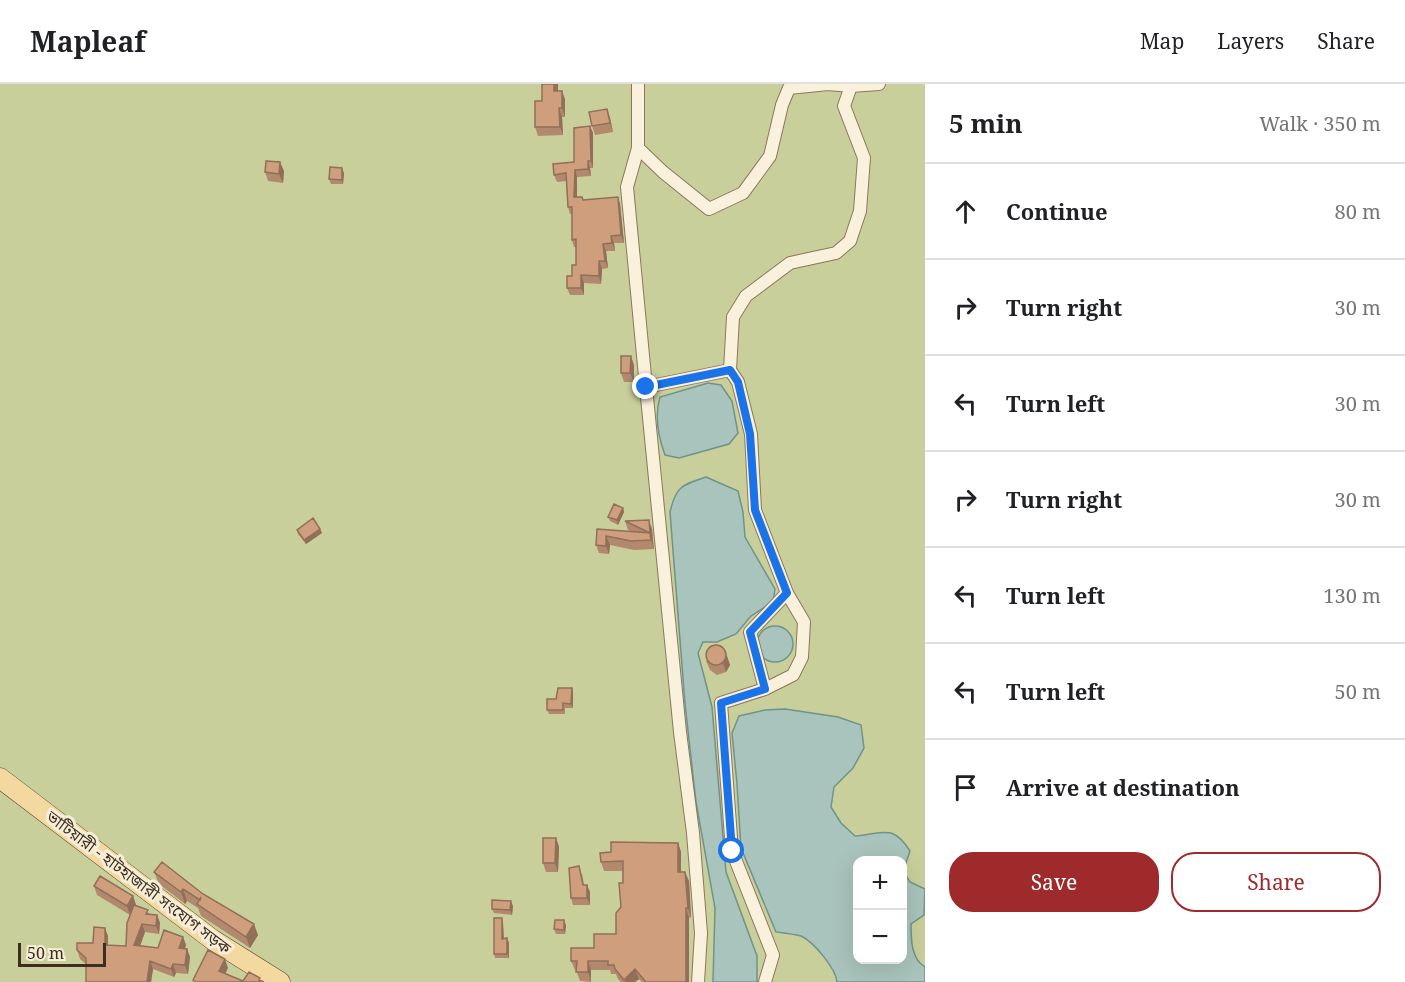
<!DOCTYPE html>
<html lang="en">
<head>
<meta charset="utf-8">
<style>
	:root { --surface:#fff; --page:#f6f6f6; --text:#202124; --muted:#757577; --line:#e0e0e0; --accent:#9e2a2b }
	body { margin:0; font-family:"Noto Serif","Noto Sans Bengali",serif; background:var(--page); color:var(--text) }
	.controls { position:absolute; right:18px; bottom:18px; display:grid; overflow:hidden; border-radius:12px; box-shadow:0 6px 24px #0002 }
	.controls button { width:54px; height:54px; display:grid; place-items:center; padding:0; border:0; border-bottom:2px solid var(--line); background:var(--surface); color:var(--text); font:30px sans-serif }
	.scale { position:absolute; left:18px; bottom:15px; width:88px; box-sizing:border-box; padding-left:6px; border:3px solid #3d2e20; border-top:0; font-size:16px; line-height:21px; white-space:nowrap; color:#3d2e20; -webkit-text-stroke:4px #f7eed8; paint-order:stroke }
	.stop { position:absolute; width:18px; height:18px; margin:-14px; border:4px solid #1a73e8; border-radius:50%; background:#fff }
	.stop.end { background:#1a73e8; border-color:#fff; box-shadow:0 2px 6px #0008 }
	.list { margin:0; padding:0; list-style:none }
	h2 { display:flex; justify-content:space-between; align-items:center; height:78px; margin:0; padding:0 24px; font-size:26px }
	h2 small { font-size:20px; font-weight:400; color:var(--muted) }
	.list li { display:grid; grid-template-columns:39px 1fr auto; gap:18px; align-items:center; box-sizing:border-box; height:96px; padding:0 24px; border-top:2px solid var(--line) }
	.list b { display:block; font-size:22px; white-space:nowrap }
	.list em { font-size:20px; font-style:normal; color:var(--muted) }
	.actions { display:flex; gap:12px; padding:18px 24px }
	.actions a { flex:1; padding:14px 0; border:2px solid var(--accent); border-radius:24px; text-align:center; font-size:21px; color:var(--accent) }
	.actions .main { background:var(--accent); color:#fff }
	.icon { flex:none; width:33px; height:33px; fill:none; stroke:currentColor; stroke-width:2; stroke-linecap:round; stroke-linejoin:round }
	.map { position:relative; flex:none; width:925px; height:898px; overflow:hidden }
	header { display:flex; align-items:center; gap:36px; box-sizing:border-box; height:84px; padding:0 30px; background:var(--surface); border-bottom:2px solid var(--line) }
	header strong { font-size:28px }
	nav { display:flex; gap:33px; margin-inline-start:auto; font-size:21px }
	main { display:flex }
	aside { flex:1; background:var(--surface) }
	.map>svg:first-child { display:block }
	.green { fill:#c9cf9b; fill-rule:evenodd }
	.water { fill:#a9c4bc; stroke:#6f938a; stroke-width:1.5; fill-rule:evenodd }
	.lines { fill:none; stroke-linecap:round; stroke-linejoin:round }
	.street-casing { stroke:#8d765c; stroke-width:14 }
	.primary-casing { stroke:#5b4430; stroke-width:21 }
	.street { stroke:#faf1dc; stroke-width:12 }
	.primary { stroke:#f3d9a0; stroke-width:20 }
	.wall { fill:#b2896c }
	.shaded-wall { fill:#916f58 }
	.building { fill:#cf9f7d; stroke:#916f58; stroke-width:1.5 }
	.route { stroke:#1a73e8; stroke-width:8 }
	.labels { text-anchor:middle; stroke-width:6; stroke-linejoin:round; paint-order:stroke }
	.street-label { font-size:16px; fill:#3d2e20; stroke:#f7eed8 }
</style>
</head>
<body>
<header>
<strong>Mapleaf</strong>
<nav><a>Map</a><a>Layers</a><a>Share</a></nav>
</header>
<main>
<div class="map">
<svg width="925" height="898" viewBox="0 0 925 898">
	<rect width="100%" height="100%" fill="#f0e4c8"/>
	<!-- green -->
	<path class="green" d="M 0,0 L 925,0 L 925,898 L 0,898 ZM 858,776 L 902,776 L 902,876 L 858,876 Z"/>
	<!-- water -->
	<path class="water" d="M 708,299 L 721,301 L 732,317 L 738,349 L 729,360 L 679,374 L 665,371 C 658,352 654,333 660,313 Z
		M 706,393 L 738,407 L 743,428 L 745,453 L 775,505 L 773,518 L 751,532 L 736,550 L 717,558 L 703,558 L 698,569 L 712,623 L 726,788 L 757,872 L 757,898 L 713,898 L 715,824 L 696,718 L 685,620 L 670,428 C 676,402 682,401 706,393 Z
		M757 560a18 18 0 1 1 36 0a18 18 0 1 1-36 0Z
		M 785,625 L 838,633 L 861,641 L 864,664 L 853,684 L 834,703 L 831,723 L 841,739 L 855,752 C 883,750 892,739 910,767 L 903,787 L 910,798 L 925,805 L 924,831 L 911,840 C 911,855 911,875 925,883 L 925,898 L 837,898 C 836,885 814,858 801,852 C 793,850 784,849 776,848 L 741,764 L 737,700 L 732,649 L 739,632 L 765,626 ZM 858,776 L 902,776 L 902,876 L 858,876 Z"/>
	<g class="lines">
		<defs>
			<path id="street" d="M 638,0 L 638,64
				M 730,286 L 738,298 L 751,350 L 755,426 L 787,509 L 750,548 L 765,605 L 721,619 L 732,767 L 773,871 L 765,898
				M 646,303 L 627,103 L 638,64 L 663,88 L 709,125 L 743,109 L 770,72 L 782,21 L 789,4 L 828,0 L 851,2
				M 765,605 L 793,591 L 802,573 L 804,538 L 787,509
				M 698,898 L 701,849 L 693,749 L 680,648 L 646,303 L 730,286 L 733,233 L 746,212 L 790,179 L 836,169 L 850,157 L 860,127 L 864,74 L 844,22 L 851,2 L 879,0"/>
			<path id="primary" d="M 0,694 L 213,856 L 280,898"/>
		</defs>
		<!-- street casing -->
		<use href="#street" class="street-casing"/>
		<!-- primary casing -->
		<use href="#primary" class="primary-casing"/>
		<!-- street -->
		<use href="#street" class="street"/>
		<!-- primary -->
		<use href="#primary" class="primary"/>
	</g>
	<!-- wall -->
	<path class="wall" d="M 542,0 L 558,0 L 558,7 L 565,15 L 565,33 L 562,33 L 563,51 L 538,52 L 535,43 L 542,17 Z
		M 607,25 L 610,34 L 613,48 L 595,51 L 592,42 Z
		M 590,42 L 593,49 L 593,84 L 590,84 L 591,92 L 577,93 L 577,113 L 583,116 L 618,113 L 620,120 L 624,159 L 614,159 L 615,167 L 606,167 L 608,184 L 602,185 L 601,200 L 584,199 L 584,211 L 570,211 L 567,204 L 576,181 L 576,163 L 574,163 L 572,156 L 572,130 L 570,130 L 568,123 L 566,97 L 557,98 L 554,91 L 574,78 Z
		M 284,87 L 283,99 L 268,97 L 265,88 Z
		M 344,89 L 343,100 L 331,100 L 329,95 Z
		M 634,281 L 634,298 L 624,298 L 621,289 Z
		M 623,424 L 624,428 L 618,441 L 610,437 L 608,433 Z
		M 625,437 L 652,445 L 654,465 L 634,466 L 610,461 L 609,470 L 599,469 L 596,461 L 597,445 L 632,448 L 628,446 Z
		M 320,445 L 322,449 L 306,460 L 298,450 L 297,446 Z
		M 724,564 L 730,581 L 726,588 L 717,591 L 710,586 L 706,577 Z
		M 572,604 L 573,608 L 573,624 L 565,624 L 565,630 L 549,630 L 547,626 L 556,615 Z
		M 556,754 L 559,763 L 558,788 L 546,788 L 543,779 Z
		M 678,759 L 681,768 L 681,788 L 689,797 L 691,833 L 689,834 L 689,898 L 642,898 L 639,895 L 635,898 L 621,898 L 618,895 L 616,890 L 611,890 L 610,886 L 591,886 L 591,898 L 580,897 L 576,886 L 575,886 L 571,877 L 594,864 L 616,850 L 621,823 L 623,787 L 604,787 L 601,778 L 611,768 Z
		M 154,788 L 258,851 L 250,864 L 201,832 L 198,824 L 187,817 L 185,820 L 159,800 Z
		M 582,789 L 584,801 L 590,808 L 590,821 L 573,821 L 571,814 Z
		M 94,802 L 133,812 L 136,821 L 150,830 L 157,831 L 160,839 L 159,850 L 145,848 L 140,862 L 158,864 L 183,853 L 186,861 L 184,865 L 187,865 L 190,873 L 188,890 L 176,889 L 174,893 L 153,885 L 151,898 L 86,898 L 86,880 L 80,875 L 77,866 L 108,852 L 108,861 L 126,862 L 130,831 L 97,811 Z
		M 513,822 L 512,831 L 494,829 L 492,825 Z
		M 503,839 L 504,855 L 507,854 L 509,859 L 509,874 L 495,874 L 494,870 Z
		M 566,841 L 565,850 L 556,850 L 554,845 Z"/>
	<!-- shaded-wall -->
	<path class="shaded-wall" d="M 554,0 L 558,0 L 558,15 L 554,7 Z
		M 562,7 L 565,15 L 565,33 L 562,24 Z
		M 559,24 L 562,33 L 563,51 L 560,43 Z
		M 607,25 L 610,34 L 613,48 L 610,39 Z
		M 590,42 L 593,49 L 593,84 L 591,77 Z
		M 588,77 L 590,84 L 591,92 L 588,85 Z
		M 280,78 L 284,87 L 283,99 L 279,90 Z
		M 342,84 L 344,89 L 343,100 L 342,96 Z
		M 575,86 L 577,93 L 577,121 L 574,113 Z
		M 618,113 L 620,120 L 624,159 L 621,151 Z
		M 611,152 L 614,159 L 615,167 L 612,159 Z
		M 603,160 L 606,167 L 608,184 L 605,177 Z
		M 599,177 L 602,185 L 601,200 L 599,192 Z
		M 581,191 L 584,199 L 584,211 L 581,204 Z
		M 631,272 L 634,281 L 634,298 L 630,289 Z
		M 623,424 L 624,428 L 618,441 L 617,436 Z
		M 649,436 L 652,445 L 653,457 L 650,449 Z
		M 320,445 L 322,449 L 306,460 L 304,456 Z
		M 650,449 L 653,458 L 654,465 L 651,456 Z
		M 606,452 L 610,461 L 609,470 L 606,462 Z
		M 727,572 L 730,581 L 726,588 L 723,579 Z
		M 572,604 L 573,608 L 573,624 L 571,620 Z
		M 556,754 L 559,763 L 558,788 L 555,779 Z
		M 678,759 L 681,768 L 681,797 L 678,788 Z
		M 685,788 L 689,797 L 691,833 L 688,824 Z
		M 587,801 L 590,808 L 590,821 L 587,814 Z
		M 183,805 L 187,817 L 185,820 L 181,808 Z
		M 133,812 L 136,821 L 130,831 L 127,822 Z
		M 511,817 L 513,822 L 512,831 L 510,826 Z
		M 686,824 L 689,834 L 689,898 L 686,898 Z
		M 157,831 L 160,839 L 159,850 L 156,842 Z
		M 502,834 L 503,839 L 504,859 L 502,855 Z
		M 564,836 L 566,841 L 565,850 L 564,846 Z
		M 142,840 L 145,848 L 137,870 L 134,861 Z
		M 254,840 L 258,851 L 250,864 L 246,853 Z
		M 105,844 L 108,852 L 108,869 L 105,861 Z
		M 183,853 L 186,861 L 182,873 L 179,864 Z
		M 507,854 L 509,859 L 509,874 L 507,870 Z
		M 187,865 L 190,873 L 188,890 L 185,881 Z
		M 225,875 L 228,884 L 222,897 L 219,887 Z
		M 150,877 L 153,885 L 151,898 L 147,898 Z
		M 588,877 L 591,886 L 591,898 L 588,888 Z
		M 173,880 L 176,889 L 174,893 L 171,885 Z
		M 635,885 L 639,895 L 635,898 L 625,898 L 624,896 Z"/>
	<!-- building -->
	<path class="building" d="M 542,0 L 554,0 L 554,7 L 562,7 L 562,24 L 559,24 L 560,43 L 535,43 L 535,17 L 542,17 Z
		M 607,25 L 610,39 L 592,42 L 589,28 Z
		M 590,42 L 591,77 L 588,77 L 588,85 L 575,86 L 574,113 L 582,113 L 583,116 L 618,113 L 621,151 L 611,152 L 612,159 L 603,160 L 605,177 L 599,177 L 599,192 L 581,191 L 581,204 L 567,204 L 567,192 L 572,192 L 572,181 L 576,181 L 576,155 L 572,156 L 572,123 L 568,123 L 566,89 L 554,91 L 553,80 L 574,78 L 574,44 Z
		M 266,77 L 280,78 L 279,90 L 265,88 Z
		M 330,83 L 342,84 L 342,96 L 329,95 Z
		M 621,272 L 631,272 L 630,289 L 621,289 Z
		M 614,420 L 623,424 L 617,436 L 608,433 Z
		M 313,434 L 320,445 L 304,456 L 297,446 Z
		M 649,436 L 650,449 L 625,437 Z
		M 597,445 L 650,449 L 651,456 L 631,457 L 606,452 L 606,462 L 596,461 Z
		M706 571a10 10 0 1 1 20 0a10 10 0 1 1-20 0Z
		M 558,604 L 572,604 L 571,620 L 563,619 L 563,626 L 547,626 L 547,615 L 556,615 Z
		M 543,754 L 556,754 L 555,779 L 543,779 Z
		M 611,758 L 678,759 L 678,788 L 685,788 L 688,824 L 686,824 L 686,898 L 646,898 L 635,885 L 624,896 L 615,885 L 614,881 L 608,881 L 608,877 L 588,877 L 588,888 L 576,888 L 577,877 L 571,877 L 571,864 L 594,864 L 594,850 L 616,850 L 616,829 L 621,823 L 619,799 L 623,799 L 623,777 L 601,778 L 600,769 L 611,768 Z
		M 162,778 L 203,810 L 254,840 L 246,853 L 197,820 L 201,813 L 200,816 L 183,805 L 181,808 L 154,788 Z
		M 579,782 L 583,801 L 587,801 L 587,814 L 571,814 L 569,784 Z
		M 100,792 L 133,812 L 127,822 L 94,802 Z
		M 492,816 L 511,817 L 510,826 L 492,825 Z
		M 134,821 L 148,826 L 146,830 L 157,831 L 156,842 L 142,840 L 134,861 L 158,864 L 164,846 L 183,853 L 179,864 L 187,865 L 185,881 L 173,880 L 171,885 L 150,877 L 147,898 L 86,898 L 86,874 L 77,866 L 77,859 L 93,859 L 94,843 L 105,844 L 105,861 L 126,862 L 127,839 Z
		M 494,834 L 502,834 L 502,855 L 507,854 L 507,870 L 494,870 Z
		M 555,836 L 564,836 L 564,846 L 554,845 Z
		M 208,866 L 225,875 L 219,887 L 243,897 L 249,888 L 260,894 L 259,896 L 264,898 L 195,898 L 193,896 Z"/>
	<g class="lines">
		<!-- route -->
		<path class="route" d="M 646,303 L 730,286 L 738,298 L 750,350 L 755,426 L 787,509 L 750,548 L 765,605 L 721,619 L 732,767"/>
	</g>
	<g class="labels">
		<!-- street labels -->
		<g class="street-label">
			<text transform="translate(139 798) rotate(37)" y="6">ভাটিয়ারী - হাটহাজারী সংযোগ সড়ক</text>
		</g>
	</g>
</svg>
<div class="controls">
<button>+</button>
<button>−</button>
</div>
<div class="scale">50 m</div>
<div class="stop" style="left:732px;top:767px"></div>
<div class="stop end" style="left:646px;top:303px"></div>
</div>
<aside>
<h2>5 min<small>Walk · 350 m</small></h2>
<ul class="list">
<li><svg class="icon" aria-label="ahead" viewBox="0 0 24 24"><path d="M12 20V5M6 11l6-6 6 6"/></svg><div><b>Continue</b></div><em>80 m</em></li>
<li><svg class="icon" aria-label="right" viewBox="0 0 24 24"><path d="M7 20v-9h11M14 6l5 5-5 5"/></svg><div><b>Turn right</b></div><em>30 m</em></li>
<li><svg class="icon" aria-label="left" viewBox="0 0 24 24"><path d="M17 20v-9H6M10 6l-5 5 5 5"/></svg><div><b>Turn left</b></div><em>30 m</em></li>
<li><svg class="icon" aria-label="right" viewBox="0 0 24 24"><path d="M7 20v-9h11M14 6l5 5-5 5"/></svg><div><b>Turn right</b></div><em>30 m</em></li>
<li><svg class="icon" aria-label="left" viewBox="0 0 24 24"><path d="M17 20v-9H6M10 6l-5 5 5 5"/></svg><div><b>Turn left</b></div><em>130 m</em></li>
<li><svg class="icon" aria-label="left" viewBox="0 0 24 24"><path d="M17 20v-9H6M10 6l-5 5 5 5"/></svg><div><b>Turn left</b></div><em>50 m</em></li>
<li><svg class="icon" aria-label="arrive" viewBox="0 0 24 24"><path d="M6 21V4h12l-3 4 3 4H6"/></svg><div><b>Arrive at destination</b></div></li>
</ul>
<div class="actions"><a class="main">Save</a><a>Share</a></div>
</aside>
</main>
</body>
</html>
